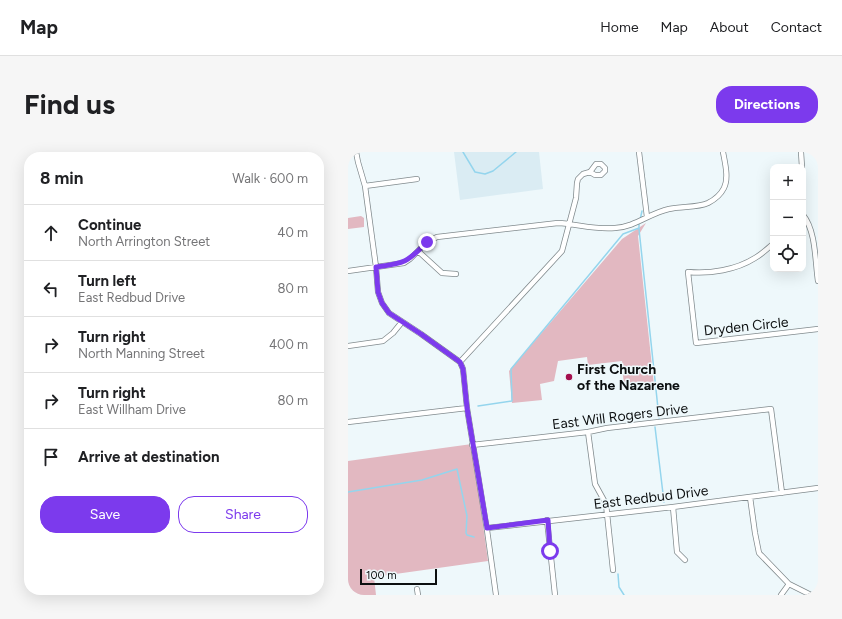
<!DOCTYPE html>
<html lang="en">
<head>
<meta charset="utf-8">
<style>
	:root { --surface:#fff; --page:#f6f6f6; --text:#202124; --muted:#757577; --line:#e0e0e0; --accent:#7c3aed }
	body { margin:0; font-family:Figtree,sans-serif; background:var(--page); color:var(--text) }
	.controls { position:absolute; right:12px; top:12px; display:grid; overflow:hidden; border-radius:8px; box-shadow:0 4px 16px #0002 }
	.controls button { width:36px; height:36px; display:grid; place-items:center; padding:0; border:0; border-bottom:1px solid var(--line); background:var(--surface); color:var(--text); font:20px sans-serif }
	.scale { position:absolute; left:12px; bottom:10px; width:77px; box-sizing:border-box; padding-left:4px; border:2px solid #0c0f10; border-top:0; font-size:11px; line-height:14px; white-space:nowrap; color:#0c0f10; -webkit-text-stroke:3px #eef8fb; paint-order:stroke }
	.stop { position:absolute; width:12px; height:12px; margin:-9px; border:3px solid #7c3aed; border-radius:50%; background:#fff }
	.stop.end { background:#7c3aed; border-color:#fff; box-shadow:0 1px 4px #0008 }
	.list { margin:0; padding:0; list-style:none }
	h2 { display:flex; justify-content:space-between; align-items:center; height:52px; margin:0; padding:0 16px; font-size:17px }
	h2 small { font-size:13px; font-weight:400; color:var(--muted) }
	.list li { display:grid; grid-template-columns:26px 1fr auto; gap:12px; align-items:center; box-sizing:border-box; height:56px; padding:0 16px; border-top:1px solid var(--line) }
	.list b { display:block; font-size:15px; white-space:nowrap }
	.list p { margin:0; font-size:13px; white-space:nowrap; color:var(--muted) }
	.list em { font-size:13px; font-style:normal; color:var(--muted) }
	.actions { display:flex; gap:8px; padding:12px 16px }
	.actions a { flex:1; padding:9px 0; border:1px solid var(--accent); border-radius:16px; text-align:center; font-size:14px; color:var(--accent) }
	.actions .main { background:var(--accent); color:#fff }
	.icon { flex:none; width:22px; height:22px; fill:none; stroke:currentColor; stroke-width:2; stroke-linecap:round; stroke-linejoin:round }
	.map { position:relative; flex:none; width:470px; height:443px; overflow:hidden; border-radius:16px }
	header { display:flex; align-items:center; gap:24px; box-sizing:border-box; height:56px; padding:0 20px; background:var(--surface); border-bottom:1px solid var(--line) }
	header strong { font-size:19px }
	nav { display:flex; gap:22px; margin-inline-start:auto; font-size:14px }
	.intro { display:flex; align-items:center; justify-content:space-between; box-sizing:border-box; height:96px; padding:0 24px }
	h1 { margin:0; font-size:28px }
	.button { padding:10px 18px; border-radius:16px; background:var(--accent); color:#fff; font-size:14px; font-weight:700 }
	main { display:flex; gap:24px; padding:0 24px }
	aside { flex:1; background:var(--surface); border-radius:16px; box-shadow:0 4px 16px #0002 }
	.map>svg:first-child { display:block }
	.built { fill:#daecf3 }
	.green { fill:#e2b8c1 }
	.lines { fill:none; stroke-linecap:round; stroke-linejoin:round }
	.stream { stroke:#94d5ed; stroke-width:1.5 }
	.minor-casing { stroke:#818a8d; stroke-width:6 }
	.minor { stroke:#fff; stroke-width:4.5 }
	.route { stroke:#7c3aed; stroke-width:5 }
	.poi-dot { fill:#a40f4e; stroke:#eef8fb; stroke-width:1.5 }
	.labels { text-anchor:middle; stroke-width:3; stroke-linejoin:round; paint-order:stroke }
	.street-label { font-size:14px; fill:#0c0f10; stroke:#eef8fb }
	.poi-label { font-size:14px; font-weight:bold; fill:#0c0f10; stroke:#eef8fb; text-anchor:start }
</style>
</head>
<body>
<header>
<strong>Map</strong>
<nav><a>Home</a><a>Map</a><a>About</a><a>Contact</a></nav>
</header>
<div class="intro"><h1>Find us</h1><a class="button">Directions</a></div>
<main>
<aside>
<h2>8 min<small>Walk · 600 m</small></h2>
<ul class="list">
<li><svg class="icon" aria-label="ahead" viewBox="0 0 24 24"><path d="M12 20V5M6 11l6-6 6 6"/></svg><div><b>Continue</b><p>North Arrington Street</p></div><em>40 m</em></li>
<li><svg class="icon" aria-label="left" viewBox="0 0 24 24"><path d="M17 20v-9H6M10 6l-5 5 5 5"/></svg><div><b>Turn left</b><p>East Redbud Drive</p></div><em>80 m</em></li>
<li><svg class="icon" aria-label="right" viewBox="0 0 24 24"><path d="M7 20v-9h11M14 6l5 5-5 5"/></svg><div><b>Turn right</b><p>North Manning Street</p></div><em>400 m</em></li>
<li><svg class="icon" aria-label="right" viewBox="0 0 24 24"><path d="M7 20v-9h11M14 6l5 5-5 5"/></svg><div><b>Turn right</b><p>East Willham Drive</p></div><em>80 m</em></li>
<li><svg class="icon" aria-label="arrive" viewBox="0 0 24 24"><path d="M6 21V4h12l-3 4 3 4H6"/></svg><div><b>Arrive at destination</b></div></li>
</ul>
<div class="actions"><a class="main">Save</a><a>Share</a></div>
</aside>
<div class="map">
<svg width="470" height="443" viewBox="0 0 470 443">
	<rect width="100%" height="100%" fill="#eef8fb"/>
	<!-- built -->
	<path class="built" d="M 106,0 L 191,0 L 195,37 L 112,48 Z"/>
	<!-- green -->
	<path class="green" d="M 13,64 L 16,66 L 16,75 L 0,77 L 0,66 Z
		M 298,71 L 290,84 L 306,233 L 276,236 L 274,209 L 240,213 L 239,205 L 210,209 L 206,229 L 192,232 L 194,248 L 164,251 L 161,219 L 274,87 Z
		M 124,292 L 140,409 L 26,425 L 28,443 L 0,443 L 0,309 Z"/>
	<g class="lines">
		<!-- stream -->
		<path class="stream" d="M 115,0 L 127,20 L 137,22 L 145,19 L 168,0
			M 292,68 L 294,59
			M 291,77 L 311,266
			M 130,254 L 164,249 L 163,217 L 275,82 L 291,76 L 291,72
			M 307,275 L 316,350
			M 0,340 L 74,328 L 109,317 L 119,364 L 118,381 L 119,383 L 126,385
			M 270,422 L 271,435 L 276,443"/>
		<defs>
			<path id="minor" d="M 8,0 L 10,10 L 17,34 L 28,115 L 30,140 L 34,151 L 41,161 L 73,182 L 112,210 L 115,217 L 119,256 L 139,378 L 148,443
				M 291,0 L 299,65
				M 453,0 L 454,15
				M 248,12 L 253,12 L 257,16 L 257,19 L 253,23 L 247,23 L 242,20 Z
				M 17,34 L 69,27
				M 455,63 C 468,79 467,109 470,129
				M 425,92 C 419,97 414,102 407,106 C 388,118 362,122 340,120 L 348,191 L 470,177
				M 70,99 L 94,121 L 108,122
				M 0,119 L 56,111 L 62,107 L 79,90 L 89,85 L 210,71 C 229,72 247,78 267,76 C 287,75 302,61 321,57 C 334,54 349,56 360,51 C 366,48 373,42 376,36 C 381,26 377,11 375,0
				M 0,194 L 35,189 L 45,181 L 54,170
				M 112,210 L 214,99 L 228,46 L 229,31 L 230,27 L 235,22 L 242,20
				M 0,270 L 119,256
				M 240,280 L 247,332 L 258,352 L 265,418
				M 124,293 L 240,280 L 259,276 L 423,257 L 434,341
				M 402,345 L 407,381 L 411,401 L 441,432 L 463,443
				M 325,355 L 329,400 L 337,408
				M 199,368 L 207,443
				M 139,376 L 325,355 L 470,336
				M 69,437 L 70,443
				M 433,443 L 441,432"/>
		</defs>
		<!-- minor casing -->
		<use href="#minor" class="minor-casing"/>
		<!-- minor -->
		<use href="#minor" class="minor"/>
	</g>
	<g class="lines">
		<!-- route -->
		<path class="route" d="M 79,90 C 59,111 56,111 28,115 L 30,140 L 34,151 L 41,161 L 73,182 L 112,210 L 115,217 L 119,256 L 139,376 L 200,368 L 202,399"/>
	</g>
	<!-- markers -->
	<circle class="poi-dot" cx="221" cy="225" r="4"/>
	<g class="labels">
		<!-- street labels -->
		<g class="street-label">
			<text transform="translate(398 174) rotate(-6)" y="5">Dryden Circle</text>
			<text transform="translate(272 264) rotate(-7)" y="5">East Will Rogers Drive</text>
			<text transform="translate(303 345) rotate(-7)" y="5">East Redbud Drive</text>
		</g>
		<!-- poi labels -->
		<g class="poi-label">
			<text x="229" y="222">First Church<tspan x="229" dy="16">of the Nazarene</tspan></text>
		</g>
	</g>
</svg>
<div class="controls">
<button>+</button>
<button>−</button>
<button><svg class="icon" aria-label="locate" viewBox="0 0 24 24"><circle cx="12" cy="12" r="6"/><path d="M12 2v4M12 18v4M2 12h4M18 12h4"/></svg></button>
</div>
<div class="scale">100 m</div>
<div class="stop" style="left:202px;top:399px"></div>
<div class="stop end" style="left:79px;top:90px"></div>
</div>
</main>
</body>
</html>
